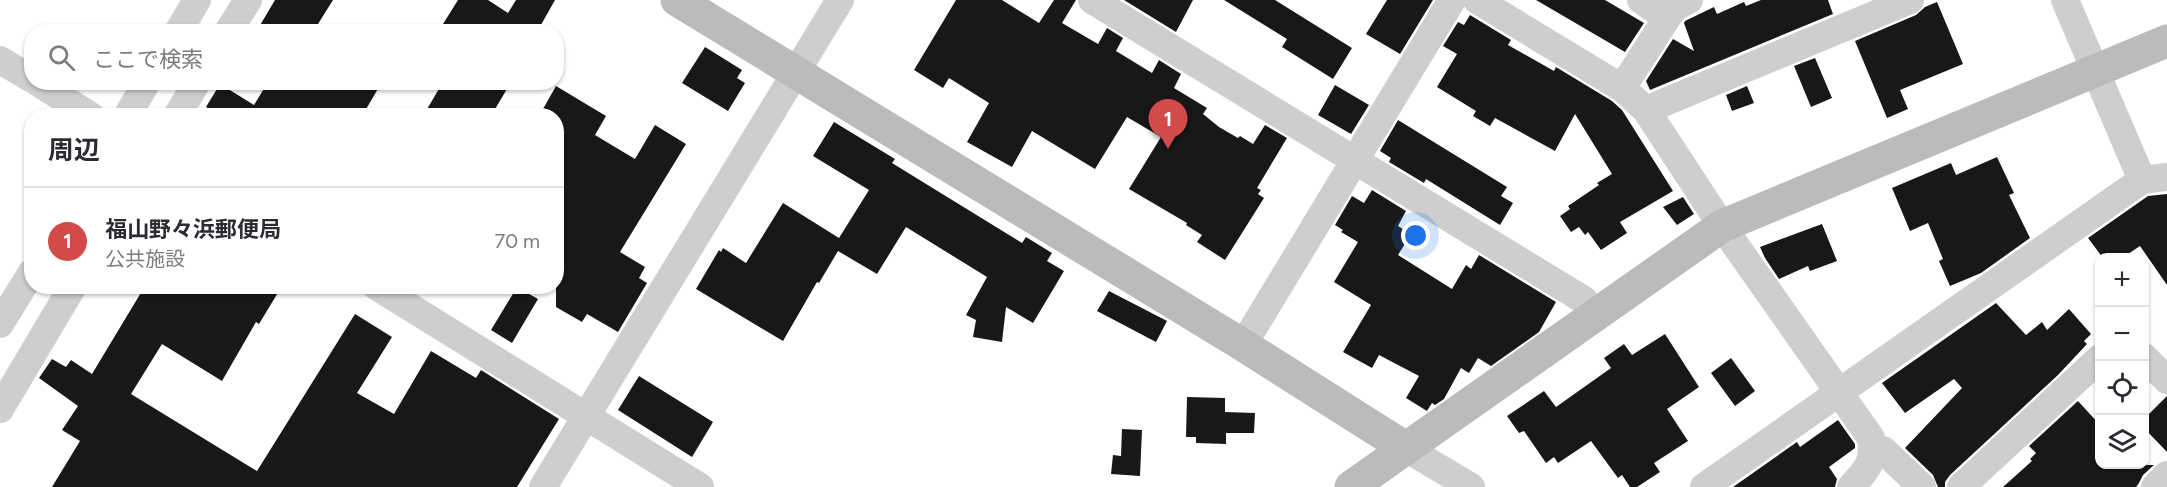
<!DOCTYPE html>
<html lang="ja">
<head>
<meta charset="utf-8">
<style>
	:root { --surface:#fff; --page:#f2f2f3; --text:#2b2b33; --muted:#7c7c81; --line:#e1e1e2; --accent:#d24b49 }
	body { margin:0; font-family:Figtree,"Noto Sans JP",sans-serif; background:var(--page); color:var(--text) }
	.controls { position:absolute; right:18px; bottom:18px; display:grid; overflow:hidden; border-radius:12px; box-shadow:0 2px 4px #0004 }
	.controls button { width:54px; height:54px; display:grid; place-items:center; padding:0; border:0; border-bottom:2px solid var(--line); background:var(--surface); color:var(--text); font:30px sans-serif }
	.you { position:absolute; left:1416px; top:236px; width:21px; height:21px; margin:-15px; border:4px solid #fff; border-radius:50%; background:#1a73e8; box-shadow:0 0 0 9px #1a73e833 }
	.badge { display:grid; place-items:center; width:39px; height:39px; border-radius:50%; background:var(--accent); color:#fff; font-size:20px; font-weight:700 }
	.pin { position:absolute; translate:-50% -50px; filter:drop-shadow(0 2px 3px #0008) }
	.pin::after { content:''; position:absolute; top:32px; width:21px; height:18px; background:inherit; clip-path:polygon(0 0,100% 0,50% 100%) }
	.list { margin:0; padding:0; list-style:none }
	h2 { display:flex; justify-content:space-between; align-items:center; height:78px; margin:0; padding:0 24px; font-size:26px }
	h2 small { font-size:20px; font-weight:400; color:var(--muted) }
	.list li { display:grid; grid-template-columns:39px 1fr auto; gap:18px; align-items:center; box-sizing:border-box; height:108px; padding:0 24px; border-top:2px solid var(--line) }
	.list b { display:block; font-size:22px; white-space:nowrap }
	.list p { margin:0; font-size:20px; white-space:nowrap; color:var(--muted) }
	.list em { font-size:20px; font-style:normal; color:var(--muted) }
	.icon { flex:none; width:33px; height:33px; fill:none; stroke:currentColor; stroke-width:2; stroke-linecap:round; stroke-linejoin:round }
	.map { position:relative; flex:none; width:2167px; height:487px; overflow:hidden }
	.search { position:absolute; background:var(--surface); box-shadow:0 2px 4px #0004; left:24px; top:24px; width:540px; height:66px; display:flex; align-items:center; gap:15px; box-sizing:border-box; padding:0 21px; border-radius:24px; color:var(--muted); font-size:22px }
	.panel { position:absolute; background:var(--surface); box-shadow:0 2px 4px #0004; left:24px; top:108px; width:540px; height:186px; border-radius:24px }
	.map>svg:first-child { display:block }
	.building { fill:#181818 }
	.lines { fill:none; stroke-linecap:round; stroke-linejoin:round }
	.street { stroke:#cecece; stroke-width:28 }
	.secondary { stroke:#bbb; stroke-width:33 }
</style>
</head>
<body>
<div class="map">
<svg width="2167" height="487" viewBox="0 0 2167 487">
	<rect width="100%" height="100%" fill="#fff"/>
	<!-- building -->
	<path class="building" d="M 275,0 L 333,0 L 313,32 L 256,32 Z
		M 458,0 L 488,0 L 508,13 L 516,0 L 555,0 L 537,32 L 438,32 Z
		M 956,0 L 1002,0 L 1039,23 L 1054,0 L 1076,0 L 1062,23 L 1098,44 L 1107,28 L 1123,38 L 1116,51 L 1152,73 L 1159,60 L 1181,74 L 1174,88 L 1207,108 L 1203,114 L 1219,127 L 1238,138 L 1240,136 L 1253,144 L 1265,125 L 1287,138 L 1257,188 L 1261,190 L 1258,194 L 1264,198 L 1225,260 L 1197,242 L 1202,235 L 1186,225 L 1187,223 L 1129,189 L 1161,137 L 1127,117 L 1095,169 L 1032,131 L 1012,167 L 967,142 L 989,103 L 949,78 L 943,88 L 914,70 Z
		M 1124,0 L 1193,0 L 1176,32 Z
		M 1224,0 L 1275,0 L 1352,48 L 1333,79 L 1282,47 L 1287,39 Z
		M 1387,0 L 1433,0 L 1400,54 L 1366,34 Z
		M 1536,0 L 1605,0 L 1644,23 L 1625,52 Z
		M 1761,0 L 1828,0 L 1833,14 L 1650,90 L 1646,81 L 1673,39 L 1694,51 L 1684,23 L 1685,21 L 1714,7 L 1717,14 L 1744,2 L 1746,6 Z
		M 1937,2 L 1963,64 L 1900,90 L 1908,109 L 1887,118 L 1855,41 L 1916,15 L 1925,7 Z
		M 1470,15 L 1511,40 L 1508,45 L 1554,71 L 1556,67 L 1612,101 L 1622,110 L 1673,191 L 1620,222 L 1627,233 L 1601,250 L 1588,232 L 1585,235 L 1579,227 L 1571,232 L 1560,216 L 1570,209 L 1568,206 L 1599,185 L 1597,183 L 1612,174 L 1575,114 L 1555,151 L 1495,118 L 1490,126 L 1473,116 L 1476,111 L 1437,87 L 1457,54 L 1443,46 L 1458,22 L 1464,25 Z
		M 705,47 L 742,70 L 737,78 L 745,83 L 728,111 L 682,83 Z
		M 1815,58 L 1832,98 L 1811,107 L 1794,66 Z
		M 268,82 L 382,82 L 362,116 L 204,116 L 208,108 L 206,107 L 220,84 L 254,105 Z
		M 443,82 L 511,82 L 491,116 L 423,116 Z
		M 1335,85 L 1369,105 L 1351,134 L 1318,115 Z
		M 556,86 L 606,116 L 595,135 L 635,159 L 655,125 L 686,144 L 620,252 L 645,267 L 639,278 L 647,283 L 618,332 L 587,314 L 582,322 L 556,307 L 556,116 L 539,116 Z
		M 1747,86 L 1754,103 L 1732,111 L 1726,95 Z
		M 1398,120 L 1507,187 L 1501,196 L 1513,203 L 1500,225 L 1426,179 L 1424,183 L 1389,162 L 1391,158 L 1380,151 Z
		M 834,122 L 895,159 L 892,163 L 1022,243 L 1026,237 L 1052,253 L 1047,261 L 1064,271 L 1033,323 L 1006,307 L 1002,342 L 973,337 L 976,320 L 966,315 L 987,277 L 906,227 L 877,274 L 838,251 L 819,283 L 817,282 L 783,341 L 696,289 L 719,250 L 721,252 L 723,248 L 746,263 L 783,203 L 839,238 L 869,190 L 813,156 Z
		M 1997,157 L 2014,193 L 2009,195 L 2030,238 L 1981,273 L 1950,286 L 1939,261 L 1943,259 L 1928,223 L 1910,231 L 1892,188 L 1951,163 L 1956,175 Z
		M 1372,190 L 1406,211 L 1398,226 L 1411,234 L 1398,255 L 1452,289 L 1466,265 L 1471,269 L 1479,255 L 1556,302 L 1539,332 L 1491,366 L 1478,358 L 1469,373 L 1461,368 L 1444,399 L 1435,405 L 1432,403 L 1427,411 L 1406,398 L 1419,376 L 1379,355 L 1372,368 L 1343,352 L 1371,305 L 1334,282 L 1358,242 L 1341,232 L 1343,230 L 1335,225 L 1352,196 L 1364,203 Z
		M 2167,194 L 2167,285 L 2140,246 L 2122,258 L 2103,258 L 2088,238 L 2148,196 Z
		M 1683,197 L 1694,214 L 1677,225 L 1663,207 Z
		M 1822,224 L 1837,261 L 1810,271 L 1808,266 L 1779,279 L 1765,258 L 1760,247 Z
		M 145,286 L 282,286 L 259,324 L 256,322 L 222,381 L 162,344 L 131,394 L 257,471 L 355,314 L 392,337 L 357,393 L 394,414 L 431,351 L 476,378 L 481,370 L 559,419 L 517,487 L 52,487 L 80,441 L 62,430 L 78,406 L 39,378 L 52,359 L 66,367 L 71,360 L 92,374 Z
		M 517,287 L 538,299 L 512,343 L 491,330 Z
		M 1109,291 L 1167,321 L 1156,342 L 1097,311 Z
		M 1996,303 L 2026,335 L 2042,322 L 2047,330 L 2069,309 L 2091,334 L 2084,341 L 2087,344 L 2058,375 L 1950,475 L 1945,482 L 1945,487 L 1938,487 L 1933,475 L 1905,448 L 1962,388 L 1954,379 L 1905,413 L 1882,383 Z
		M 1665,334 L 1699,387 L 1667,409 L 1688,441 L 1654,463 L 1660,472 L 1637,487 L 1630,487 L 1622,475 L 1618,478 L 1591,441 L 1558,463 L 1554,457 L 1546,463 L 1524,431 L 1519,433 L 1507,416 L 1544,391 L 1556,407 L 1611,368 L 1604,358 L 1624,344 L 1632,355 Z
		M 1731,358 L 1755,391 L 1735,406 L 1711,373 Z
		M 639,376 L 713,422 L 692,457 L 618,410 Z
		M 2167,396 L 2167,452 L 2145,429 L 2145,418 Z
		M 1187,397 L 1225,398 L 1225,412 L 1255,413 L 1254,433 L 1226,433 L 1226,444 L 1196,443 L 1196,437 L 1186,437 Z
		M 2078,401 L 2100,425 L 2100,465 L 2154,465 L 2143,475 L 2139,483 L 2136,487 L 2003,487 L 2032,461 L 2030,459 L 2036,453 L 2029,446 Z
		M 1838,420 L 1855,444 L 1855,448 L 1829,467 L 1837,479 L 1835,487 L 1733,487 L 1797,442 L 1800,447 Z
		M 1122,429 L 1142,430 L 1140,476 L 1111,474 L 1113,455 L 1121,456 Z"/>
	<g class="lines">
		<!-- street -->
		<path class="street" d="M 1092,0 L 1584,300 L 1596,316
			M 1477,0 L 1622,88 L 1646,110 L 1722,226 L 1871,438 C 1875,463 1866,470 1851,487
			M 1641,0 L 1667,18 L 1674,8 L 1689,0
			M 2065,0 L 2142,180
			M 178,32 L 197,0
			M 228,32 L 248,0
			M 0,60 L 32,79
			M 37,82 L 91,116
			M 1622,88 L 1667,18
			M 1646,110 L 1910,0
			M 127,116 L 147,82
			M 177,116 L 197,82
			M 376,286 L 700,487
			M 0,324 L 32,272
			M 1243,345 L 1452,0
			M 2144,357 L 2167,380
			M 0,409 L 73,286
			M 1404,447 L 1471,487
			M 1872,449 L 1883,450 L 1922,487
			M 543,487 L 840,0
			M 1704,487 L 2142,180 L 2167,177
			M 1961,487 L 2100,358
			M 2155,487 L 2167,475"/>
		<!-- secondary -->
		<path class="secondary" d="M 677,0 L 1243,345 L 1404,447
			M 1351,487 L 1722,226 L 2167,41"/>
	</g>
</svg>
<div class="controls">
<button>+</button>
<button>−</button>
<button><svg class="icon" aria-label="locate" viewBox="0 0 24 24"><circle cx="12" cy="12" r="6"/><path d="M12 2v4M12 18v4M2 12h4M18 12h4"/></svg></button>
<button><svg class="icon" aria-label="layers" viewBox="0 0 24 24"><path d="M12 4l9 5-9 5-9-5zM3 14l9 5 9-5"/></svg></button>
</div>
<div class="you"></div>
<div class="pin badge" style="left:1168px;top:149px">1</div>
<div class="search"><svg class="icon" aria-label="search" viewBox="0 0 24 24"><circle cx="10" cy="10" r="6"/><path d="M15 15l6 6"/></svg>ここで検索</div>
<section class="panel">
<h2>周辺<small></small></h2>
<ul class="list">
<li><span class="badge">1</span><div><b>福山野々浜郵便局</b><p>公共施設</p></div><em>70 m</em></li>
</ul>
</section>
</div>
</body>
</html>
